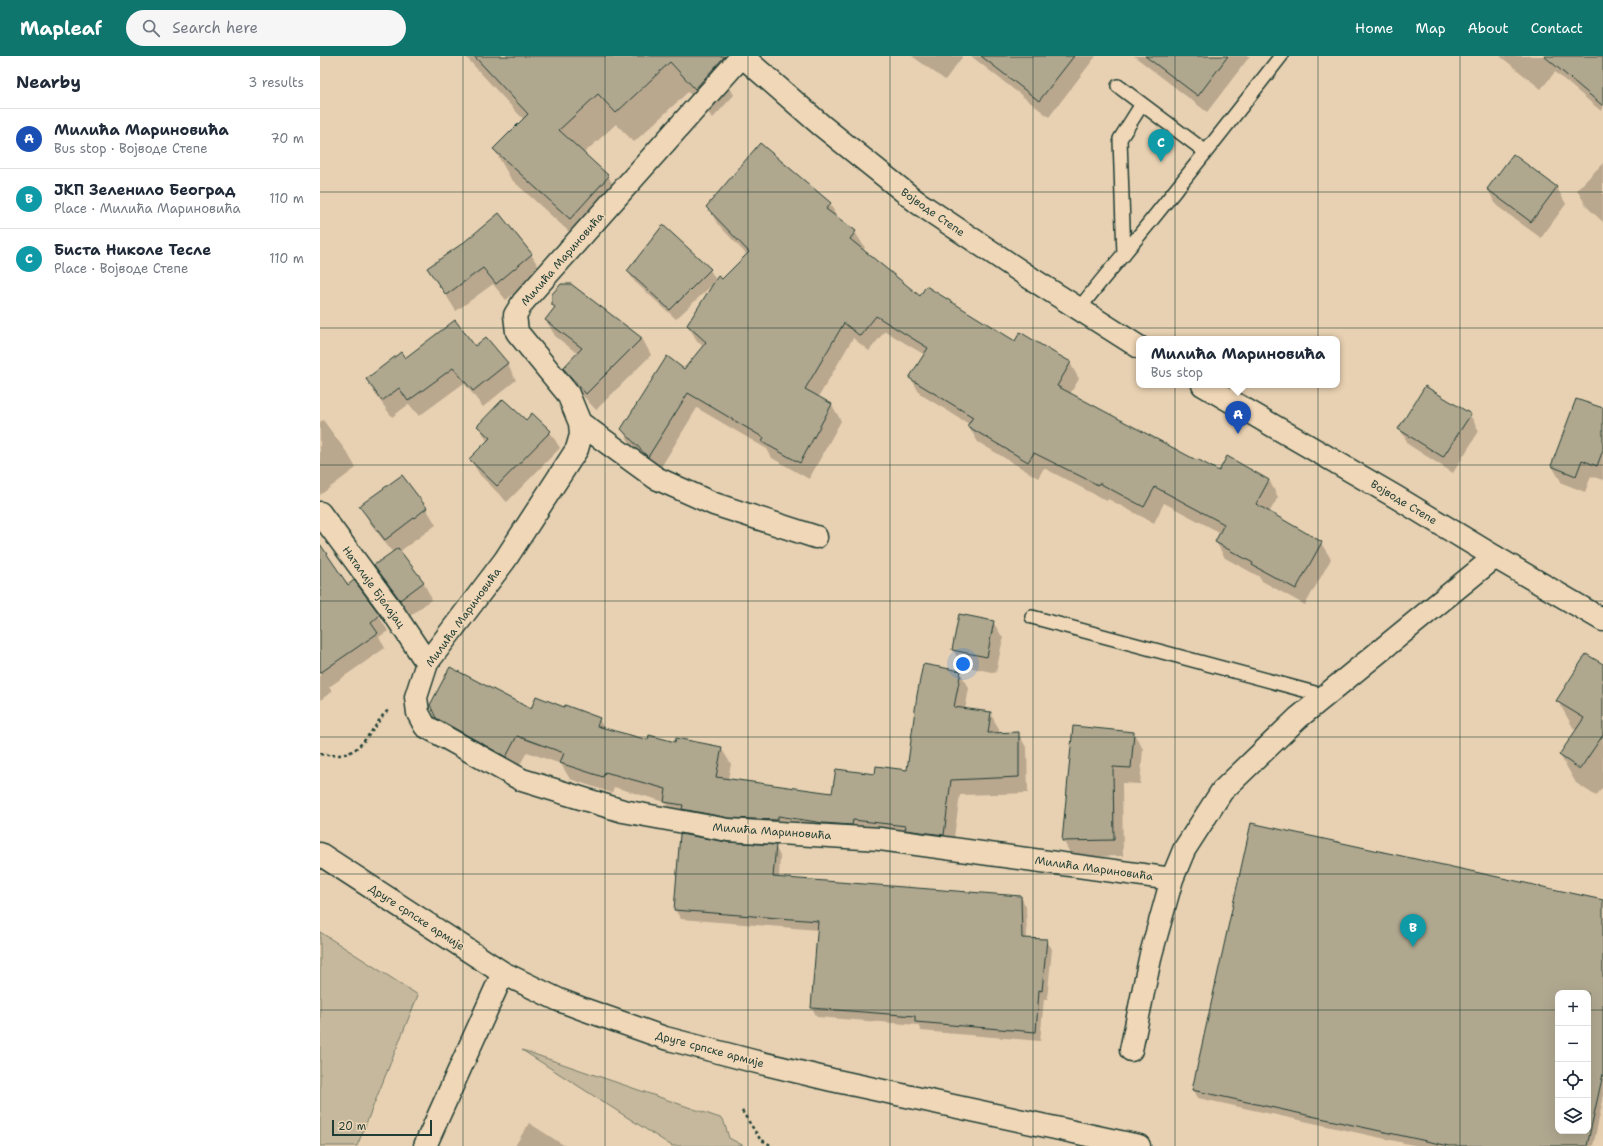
<!DOCTYPE html>
<html lang="en">
<head>
<meta charset="utf-8">
<style>
	:root { --surface:#fff; --page:#f6f6f7; --text:#1f2937; --muted:#747a83; --line:#e0e1e3; --accent:#0f766e }
	body { margin:0; font-family:"Shantell Sans",sans-serif; background:var(--page); color:var(--text) }
	.controls { position:absolute; right:12px; bottom:12px; display:grid; overflow:hidden; border-radius:8px; box-shadow:0 4px 16px #0002 }
	.controls button { width:36px; height:36px; display:grid; place-items:center; padding:0; border:0; border-bottom:1px solid var(--line); background:var(--surface); color:var(--text); font:20px sans-serif }
	.scale { position:absolute; left:12px; bottom:10px; width:100px; box-sizing:border-box; padding-left:4px; border:2px solid #1f3d34; border-top:0; font-size:11px; line-height:14px; white-space:nowrap; color:#1f3d34; -webkit-text-stroke:3px #f0d7b7; paint-order:stroke }
	.you { position:absolute; left:643px; top:608px; width:14px; height:14px; margin:-10px; border:3px solid #fff; border-radius:50%; background:#1a73e8; box-shadow:0 0 0 6px #1a73e833 }
	.badge { display:grid; place-items:center; width:26px; height:26px; border-radius:50%; background:var(--accent); color:#fff; font-size:13px; font-weight:700 }
	.pin { position:absolute; translate:-50% -33px; filter:drop-shadow(0 1px 2px #0008) }
	.pin::after { content:''; position:absolute; top:21px; width:14px; height:12px; background:inherit; clip-path:polygon(0 0,100% 0,50% 100%) }
	.popup { position:absolute; left:816px; top:280px; width:204px; height:52px; box-sizing:border-box; display:grid; place-content:center; border-radius:8px; background:var(--surface); filter:drop-shadow(0 1px 3px #0005); font-size:13px; white-space:nowrap; color:var(--muted) }
	.popup b { font-size:15px; color:var(--text) }
	.popup::after { content:''; position:absolute; left:50%; top:100%; margin-left:-8px; border:8px solid transparent; border-top-color:var(--surface) }
	.list { margin:0; padding:0; list-style:none }
	h2 { display:flex; justify-content:space-between; align-items:center; height:52px; margin:0; padding:0 16px; font-size:17px }
	h2 small { font-size:13px; font-weight:400; color:var(--muted) }
	.list li { display:grid; grid-template-columns:26px 1fr auto; gap:12px; align-items:center; box-sizing:border-box; height:60px; padding:0 16px; border-top:1px solid var(--line) }
	.list b { display:block; font-size:15px; white-space:nowrap }
	.list p { margin:0; font-size:13px; white-space:nowrap; color:var(--muted) }
	.list em { font-size:13px; font-style:normal; color:var(--muted) }
	.icon { flex:none; width:22px; height:22px; fill:none; stroke:currentColor; stroke-width:2; stroke-linecap:round; stroke-linejoin:round }
	.map { position:relative; flex:none; width:1283px; height:1090px; overflow:hidden }
	header { display:flex; align-items:center; gap:24px; box-sizing:border-box; height:56px; padding:0 20px; background:var(--accent); color:#fff }
	header strong { font-size:19px }
	nav { display:flex; gap:22px; margin-inline-start:auto; font-size:14px }
	.search { width:280px; height:36px; background:var(--page); display:flex; align-items:center; gap:10px; box-sizing:border-box; padding:0 14px; border-radius:22px; color:var(--muted); font-size:15px }
	main { display:flex }
	aside { flex:1; background:var(--surface) }
	.map>svg:first-child { display:block }
	.green { fill:#c6b89d; stroke:#727a68 }
	.shadow { fill:#0003; fill-rule:evenodd }
	.building { fill:#b0a78f; stroke:#1f3d34; fill-rule:evenodd }
	.lines { fill:none; stroke-linecap:round; stroke-linejoin:round }
	.service-casing { stroke:#1f3d34; stroke-width:16 }
	.minor-casing { stroke:#1f3d34; stroke-width:25 }
	.tertiary-casing { stroke:#1f3d34; stroke-width:25 }
	.path { stroke:#1f3d34; stroke-width:2.5; stroke-dasharray:3 3; stroke-linecap:butt }
	.service { stroke:#f0d7b7; stroke-width:13 }
	.minor { stroke:#f0d7b7; stroke-width:22 }
	.tertiary { stroke:#f0d7b7; stroke-width:22 }
	.grid { fill:none; stroke:#1f3d34; stroke-width:1; stroke-opacity:0.55 }
	.labels { text-anchor:middle; stroke-width:3; stroke-linejoin:round; paint-order:stroke }
	.street-label { font-size:11px; fill:#1f3d34; stroke:#f0d7b7 }
</style>
</head>
<body>
<header>
<strong>Mapleaf</strong>
<div class="search"><svg class="icon" aria-label="search" viewBox="0 0 24 24"><circle cx="10" cy="10" r="6"/><path d="M15 15l6 6"/></svg>Search here</div>
<nav><a>Home</a><a>Map</a><a>About</a><a>Contact</a></nav>
</header>
<main>
<aside>
<h2>Nearby<small>3 results</small></h2>
<ul class="list">
<li><span class="badge" style="background:#1a4fb4">A</span><div><b>Милића Мариновића</b><p>Bus stop · Војводе Степе</p></div><em>70 m</em></li>
<li><span class="badge" style="background:#0f9aa8">B</span><div><b>ЈКП Зеленило Београд</b><p>Place · Милића Мариновића</p></div><em>110 m</em></li>
<li><span class="badge" style="background:#0f9aa8">C</span><div><b>Биста Николе Тесле</b><p>Place · Војводе Степе</p></div><em>110 m</em></li>
</ul>
</aside>
<div class="map">
<svg width="1283" height="1090" viewBox="0 0 1283 1090">
	<rect width="100%" height="100%" fill="#e8d1b2"/>
	<filter id="ink" filterUnits="userSpaceOnUse"><feTurbulence type="fractalNoise" baseFrequency=".025" numOctaves="2"/><feDisplacementMap in="SourceGraphic" scale="8" xChannelSelector="R" yChannelSelector="G"/><feConvolveMatrix kernelMatrix="1 2 1 2 8 2 1 2 1" color-interpolation-filters="sRGB"/></filter>
	<g filter="url(#ink)">
		<!-- green -->
		<path class="green" d="M 0,876 L 98,939 L 37,1090 L 0,1090 Z
			M 202,994 L 403,1063 L 409,1082 L 424,1090 L 352,1090 Z"/>
		<!-- shadow -->
		<path class="shadow" d="M 145,0 L 388,0 L 397,9 L 414,39 L 393,62 L 368,36 L 314,86 L 296,68 L 263,98 L 288,120 L 305,150 L 267,192 L 191,123 L 174,93 L 204,64 Z
			M 592,0 L 643,0 L 625,24 Z
			M 651,0 L 776,0 L 729,61 Z
			M 814,0 L 930,0 L 887,56 Z
			M 1180,0 L 1281,0 L 1283,2 L 1283,53 L 1281,55 L 1235,16 L 1221,33 Z
			M 1193,100 L 1237,132 L 1246,148 L 1221,182 L 1177,150 L 1168,134 Z
			M 1283,107 L 1283,166 L 1267,151 L 1257,134 Z
			M 510,148 L 519,164 L 535,176 L 545,192 L 543,194 L 600,242 L 696,286 L 750,307 L 759,323 L 750,338 L 899,416 L 949,424 L 958,441 L 949,457 L 1001,487 L 1011,503 L 985,549 L 942,525 L 940,521 L 905,502 L 896,486 L 901,477 L 844,447 L 834,467 L 788,443 L 787,445 L 724,412 L 718,422 L 658,386 L 648,370 L 649,368 L 600,338 L 591,322 L 605,299 L 565,275 L 549,295 L 533,282 L 498,342 L 512,349 L 521,365 L 489,423 L 452,402 L 447,393 L 377,352 L 338,416 L 311,389 L 302,373 L 364,314 L 384,291 L 377,285 L 368,269 L 395,226 L 356,263 L 314,225 L 308,215 L 343,171 L 390,214 L 396,224 L 402,225 L 427,199 L 397,167 L 388,151 Z
			M 211,198 L 221,215 L 186,244 L 173,228 L 136,255 L 109,212 Z
			M 233,249 L 322,282 L 331,299 L 276,354 L 253,329 L 244,312 L 258,298 L 235,280 L 226,264 L 235,251 Z
			M 155,291 L 187,307 L 196,324 L 163,351 L 144,327 L 99,360 L 89,348 L 72,361 L 56,339 L 47,323 L 85,303 Z
			M 1283,353 L 1283,424 L 1271,420 L 1265,436 L 1242,427 L 1232,410 Z
			M 212,359 L 230,376 L 240,392 L 187,446 L 160,419 L 150,403 L 167,385 L 159,370 L 206,365 Z
			M 1150,359 L 1159,375 L 1133,417 L 1089,389 L 1080,373 Z
			M 3,364 L 28,398 L 36,412 L 0,439 L 0,366 Z
			M 41,450 L 106,452 L 116,469 L 79,496 L 103,526 L 112,543 L 90,560 L 65,526 L 55,509 L 73,497 L 50,467 Z
			M 0,504 L 27,531 L 34,526 L 59,560 L 68,575 L 59,581 L 65,592 L 9,631 L 12,636 L 0,644 Z
			M 673,566 L 683,582 L 676,617 L 643,610 L 633,594 Z
			M 1283,609 L 1283,731 L 1276,740 L 1256,727 L 1240,699 L 1256,674 L 1254,673 L 1238,645 Z
			M 640,616 L 649,632 L 645,654 L 670,657 L 679,673 L 679,678 L 698,677 L 707,693 L 708,737 L 640,739 L 632,795 L 354,761 L 345,746 L 294,731 L 292,737 L 250,723 L 241,708 L 207,696 L 196,716 L 127,678 L 117,662 L 245,652 L 279,663 L 285,674 L 328,686 L 356,687 L 401,692 L 411,708 L 408,723 L 513,738 L 556,720 L 588,715 Z
			M 813,676 L 823,693 L 820,728 L 802,727 L 803,800 L 752,801 L 743,784 Z
			M 407,787 L 455,790 L 460,800 L 459,822 L 701,841 L 706,851 L 707,883 L 726,884 L 732,893 L 727,944 L 724,943 L 720,985 L 601,975 L 598,969 L 497,961 L 492,952 L 498,874 L 361,863 L 355,854 Z
			M 1283,845 L 1283,1044 L 1273,1090 L 1098,1090 L 878,1042 L 873,1033 ZM 1238,937 L 1268,937 L 1268,1075 L 1238,1075 Z
			M 209,1067 L 245,1090 L 195,1090 Z"/>
		<!-- building -->
		<path class="building" d="M 154,0 L 405,0 L 375,33 L 350,6 L 296,57 L 278,38 L 239,74 L 289,120 L 250,163 L 173,93 L 208,58 Z
			M 661,0 L 754,0 L 719,45 Z
			M 825,0 L 908,0 L 878,40 Z
			M 1224,0 L 1283,0 L 1283,50 Z
			M 440,87 L 511,147 L 506,153 L 536,175 L 530,183 L 600,240 L 606,230 L 695,285 L 700,276 L 733,296 L 751,306 L 737,330 L 876,404 L 877,403 L 899,415 L 907,400 L 949,424 L 936,448 L 1002,486 L 976,533 L 932,509 L 933,507 L 895,486 L 904,468 L 835,431 L 824,451 L 779,427 L 778,429 L 714,397 L 708,406 L 647,370 L 653,361 L 589,322 L 608,292 L 556,260 L 540,280 L 524,267 L 485,333 L 512,348 L 480,407 L 442,386 L 444,382 L 368,337 L 328,401 L 301,373 L 347,300 L 364,313 L 386,286 L 367,269 L 398,220 L 402,223 L 429,196 L 386,151 Z
			M 1193,98 L 1237,131 L 1211,166 L 1167,133 Z
			M 179,157 L 212,198 L 176,228 L 163,212 L 126,239 L 107,212 L 143,187 Z
			M 343,169 L 391,213 L 350,254 L 307,215 Z
			M 241,228 L 251,228 L 322,282 L 266,338 L 243,312 L 262,292 L 225,264 L 235,251 L 232,249 L 232,238 Z
			M 135,264 L 155,290 L 166,281 L 188,307 L 153,335 L 133,312 L 88,345 L 79,332 L 62,345 L 46,323 L 81,296 L 85,302 Z
			M 1105,330 L 1151,358 L 1123,401 L 1078,373 Z
			M 183,343 L 206,364 L 212,357 L 231,375 L 177,430 L 149,403 L 170,382 L 157,370 Z
			M 1256,343 L 1283,352 L 1283,394 L 1277,410 L 1262,404 L 1256,420 L 1231,410 Z
			M 82,419 L 107,452 L 65,484 L 39,450 Z
			M 0,488 L 28,529 L 34,524 L 60,559 L 51,567 L 58,577 L 0,617 Z
			M 78,492 L 104,526 L 80,544 L 54,509 Z
			M 639,558 L 674,565 L 667,601 L 632,594 Z
			M 1266,598 L 1283,608 L 1283,679 L 1260,713 L 1239,699 L 1264,662 L 1236,645 Z
			M 603,608 L 641,615 L 634,651 L 671,656 L 668,677 L 699,676 L 699,721 L 631,724 L 624,779 L 585,774 L 586,770 L 533,764 L 532,769 L 503,767 L 458,760 L 458,764 L 409,762 L 362,753 L 363,749 L 344,746 L 346,733 L 285,716 L 283,721 L 240,707 L 244,697 L 197,680 L 186,701 L 116,662 L 110,649 L 130,611 L 211,653 L 216,640 L 244,651 L 245,649 L 280,662 L 277,670 L 328,684 L 329,679 L 355,686 L 356,682 L 402,691 L 396,721 L 512,737 L 516,713 L 555,718 L 556,710 L 587,714 L 597,639 Z
			M 753,670 L 814,676 L 811,712 L 793,711 L 794,784 L 742,785 Z
			M 931,767 L 1283,844 L 1283,1018 L 1267,1090 L 1129,1090 L 872,1034 ZM 1238,937 L 1268,937 L 1268,1075 L 1238,1075 Z
			M 360,778 L 407,786 L 456,789 L 453,821 L 701,840 L 702,882 L 727,883 L 722,935 L 719,934 L 716,976 L 595,966 L 595,960 L 491,952 L 498,865 L 354,854 Z"/>
		<g class="lines">
			<defs>
				<path id="service" d="M 798,30 L 886,96
					M 804,199 L 800,83 L 822,48
					M 760,252 C 779,226 801,202 821,177 C 869,118 915,59 961,0
					M 712,561 L 1006,640"/>
				<path id="minor" d="M 422,0 L 203,246 L 195,259 L 197,276 L 248,338 L 260,367 L 261,379 L 257,393 L 185,504 L 107,607 L 96,641 L 98,657 L 105,670 L 202,724 L 303,755 L 408,774 L 560,783 L 852,823
					M 260,367 L 336,422 L 394,448 L 496,481
					M 0,457 L 71,553 L 107,607
					M 0,798 L 183,917 L 239,944 L 263,953 L 345,982 L 433,1005 L 512,1024 L 819,1090
					M 811,994 L 831,898 L 852,823 L 864,794 L 902,735 L 978,662 L 1175,501
					M 105,1090 L 183,917"/>
				<path id="tertiary" d="M 422,0 L 501,69 L 597,146 L 712,223 L 819,291
					M 883,329 L 1076,441 L 1175,501 L 1283,564"/>
			</defs>
			<!-- service casing -->
			<use href="#service" class="service-casing"/>
			<!-- minor casing -->
			<use href="#minor" class="minor-casing"/>
			<!-- tertiary casing -->
			<use href="#tertiary" class="tertiary-casing"/>
			<!-- path -->
			<path class="path" d="M 0,698 C 33,703 39,692 57,668 C 60,663 64,657 69,654
				M 422,1055 L 440,1083 L 452,1090"/>
			<!-- service -->
			<use href="#service" class="service"/>
			<!-- minor -->
			<use href="#minor" class="minor"/>
			<!-- tertiary -->
			<use href="#tertiary" class="tertiary"/>
		</g>
	</g>
	<!-- grid -->
	<path class="grid" d="M 143,0 L 143,1090M 285,0 L 285,1090M 428,0 L 428,1090M 570,0 L 570,1090M 713,0 L 713,1090M 855,0 L 855,1090M 998,0 L 998,1090M 1140,0 L 1140,1090M 0,136 L 1283,136M 0,272 L 1283,272M 0,409 L 1283,409M 0,545 L 1283,545M 0,681 L 1283,681M 0,818 L 1283,818M 0,954 L 1238,954M 1268,954 L 1283,954"/>
	<g class="labels">
		<!-- street labels -->
		<g class="street-label">
			<text transform="translate(613 156) rotate(35)" y="4">Војводе Степе</text>
			<text transform="translate(242 203) rotate(-49)" y="4">Милића Мариновића</text>
			<text transform="translate(1084 446) rotate(31)" y="4">Војводе Степе</text>
			<text transform="translate(54 531) rotate(54)" y="4">Наталије Бјелајац</text>
			<text transform="translate(143 561) rotate(-54)" y="4">Милића Мариновића</text>
			<text transform="translate(452 775) rotate(4)" y="4">Милића Мариновића</text>
			<text transform="translate(774 812) rotate(8)" y="4">Милића Мариновића</text>
			<text transform="translate(97 861) rotate(33)" y="4">Друге српске армије</text>
			<text transform="translate(390 993) rotate(15)" y="4">Друге српске армије</text>
		</g>
	</g>
</svg>
<div class="controls">
<button>+</button>
<button>−</button>
<button><svg class="icon" aria-label="locate" viewBox="0 0 24 24"><circle cx="12" cy="12" r="6"/><path d="M12 2v4M12 18v4M2 12h4M18 12h4"/></svg></button>
<button><svg class="icon" aria-label="layers" viewBox="0 0 24 24"><path d="M12 4l9 5-9 5-9-5zM3 14l9 5 9-5"/></svg></button>
</div>
<div class="scale">20 m</div>
<div class="you"></div>
<div class="pin badge" style="left:918px;top:378px;background:#1a4fb4">A</div>
<div class="popup"><b>Милића Мариновића</b>Bus stop</div>
<div class="pin badge" style="left:1093px;top:891px;background:#0f9aa8">B</div>
<div class="pin badge" style="left:841px;top:106px;background:#0f9aa8">C</div>
</div>
</main>
</body>
</html>
